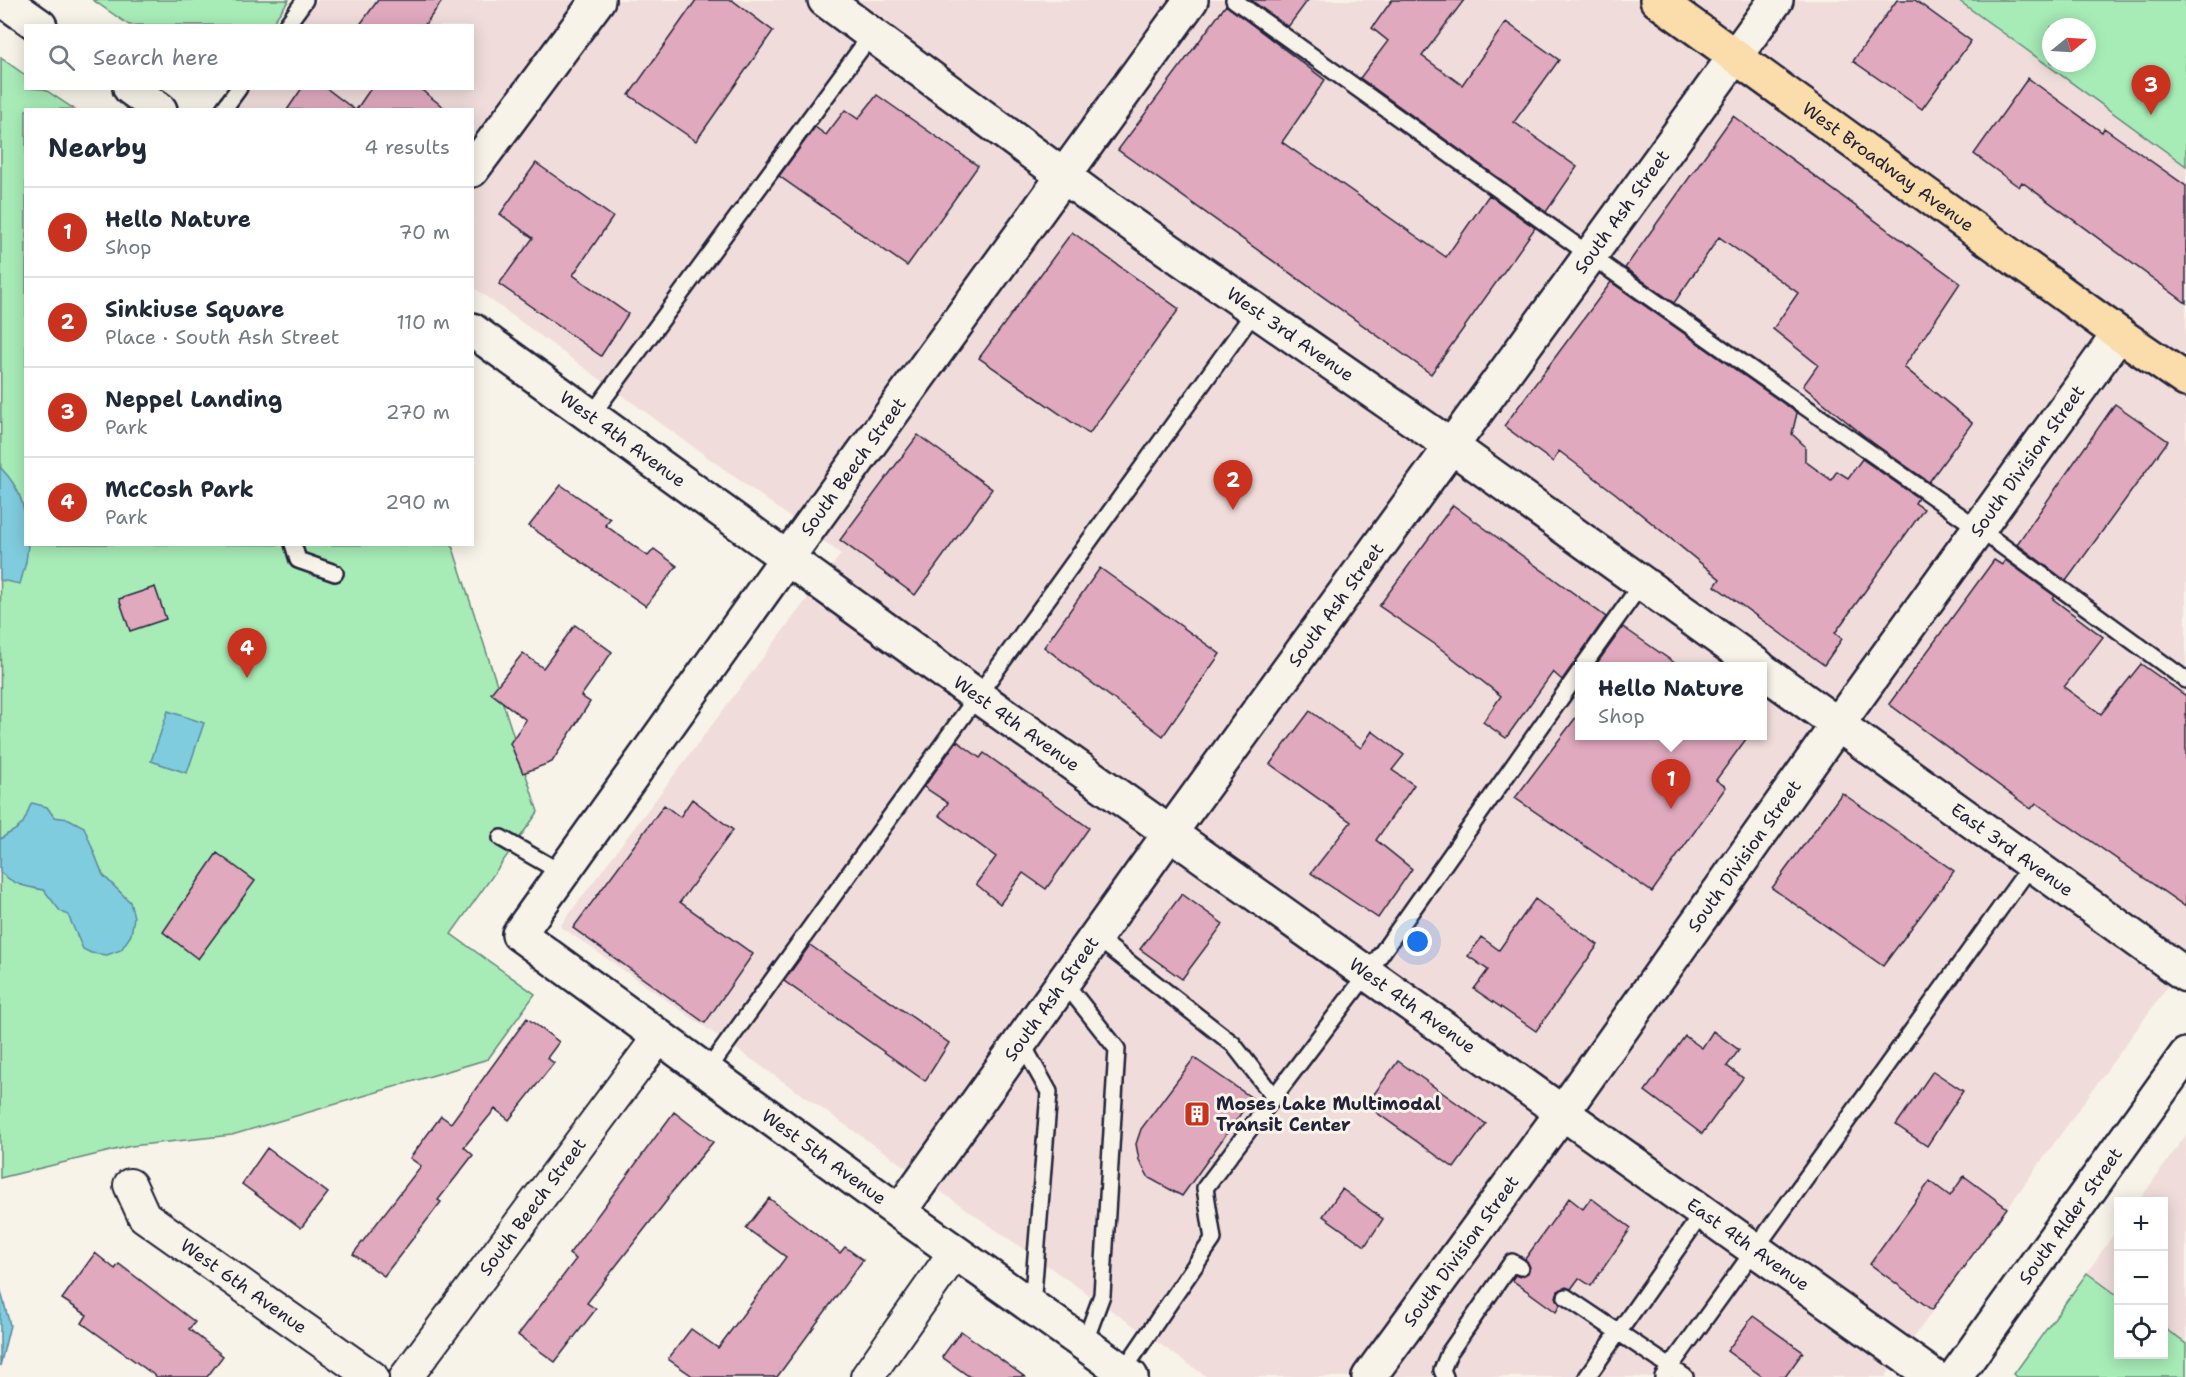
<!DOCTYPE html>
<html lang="en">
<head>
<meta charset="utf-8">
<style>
	:root { --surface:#fff; --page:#f6f6f7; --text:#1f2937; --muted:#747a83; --line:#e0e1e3; --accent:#c8321e }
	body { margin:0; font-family:"Shantell Sans",sans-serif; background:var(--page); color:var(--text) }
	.controls { position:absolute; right:18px; bottom:18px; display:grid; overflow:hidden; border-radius:0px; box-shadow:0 3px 15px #0003 }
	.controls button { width:54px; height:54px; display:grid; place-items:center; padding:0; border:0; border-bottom:2px solid var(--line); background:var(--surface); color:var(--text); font:30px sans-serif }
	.compass { position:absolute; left:2042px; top:18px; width:54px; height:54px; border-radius:50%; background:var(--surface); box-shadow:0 3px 15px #0003; rotate:72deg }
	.you { position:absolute; left:1418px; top:942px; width:21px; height:21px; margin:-15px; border:4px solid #fff; border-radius:50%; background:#1a73e8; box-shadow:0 0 0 9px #1a73e833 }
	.badge { display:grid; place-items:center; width:39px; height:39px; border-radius:50%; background:var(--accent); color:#fff; font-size:20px; font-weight:700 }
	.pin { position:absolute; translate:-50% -50px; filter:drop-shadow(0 2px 3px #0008) }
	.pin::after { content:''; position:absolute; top:32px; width:21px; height:18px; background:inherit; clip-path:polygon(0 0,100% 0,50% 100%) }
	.popup { position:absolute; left:1575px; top:662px; width:192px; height:78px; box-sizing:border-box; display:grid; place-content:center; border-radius:0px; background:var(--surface); filter:drop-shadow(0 2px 4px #0005); font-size:20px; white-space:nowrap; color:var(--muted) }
	.popup b { font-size:22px; color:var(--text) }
	.popup::after { content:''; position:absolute; left:50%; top:100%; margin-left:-12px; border:12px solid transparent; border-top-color:var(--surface) }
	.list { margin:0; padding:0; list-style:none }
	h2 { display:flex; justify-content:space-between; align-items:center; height:78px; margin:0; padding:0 24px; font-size:26px }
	h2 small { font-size:20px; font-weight:400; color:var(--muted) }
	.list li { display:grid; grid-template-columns:39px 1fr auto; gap:18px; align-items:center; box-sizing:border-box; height:90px; padding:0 24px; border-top:2px solid var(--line) }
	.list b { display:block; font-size:22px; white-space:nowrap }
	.list p { margin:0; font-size:20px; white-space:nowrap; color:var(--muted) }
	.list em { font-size:20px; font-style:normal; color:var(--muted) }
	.icon { flex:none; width:33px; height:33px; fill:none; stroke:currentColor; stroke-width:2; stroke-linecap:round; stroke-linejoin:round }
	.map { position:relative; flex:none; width:2186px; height:1377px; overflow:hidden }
	.search { position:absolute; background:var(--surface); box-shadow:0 3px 15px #0003; left:24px; top:24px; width:450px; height:66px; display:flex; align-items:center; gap:15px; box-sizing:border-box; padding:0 21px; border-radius:0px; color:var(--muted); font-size:22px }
	.panel { position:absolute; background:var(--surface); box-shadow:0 3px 15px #0003; left:24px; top:108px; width:450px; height:438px; border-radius:0px }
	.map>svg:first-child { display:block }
	.built { fill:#f0dddb; fill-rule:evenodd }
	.green { fill:#a7ecb7; stroke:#648779; stroke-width:1.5; fill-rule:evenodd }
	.water { fill:#7fccde; stroke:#5a889d; stroke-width:1.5 }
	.building { fill:#e0a9bd; stroke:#22223b; stroke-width:1.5 }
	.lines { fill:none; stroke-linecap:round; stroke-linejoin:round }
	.service-casing { stroke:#22223b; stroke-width:20 }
	.minor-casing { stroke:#22223b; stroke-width:36 }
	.tertiary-casing { stroke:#22223b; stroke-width:38 }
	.secondary-casing { stroke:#22223b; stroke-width:38 }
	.primary-casing { stroke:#22223b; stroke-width:38 }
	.service { stroke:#f7f3e8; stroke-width:15 }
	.minor { stroke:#f7f3e8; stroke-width:32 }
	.tertiary { stroke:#f7f3e8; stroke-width:33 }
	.secondary { stroke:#f7f3e8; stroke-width:33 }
	.primary { stroke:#faddab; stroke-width:33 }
	.labels { text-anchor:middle; stroke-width:6; stroke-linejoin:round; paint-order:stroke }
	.street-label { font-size:18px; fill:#22223b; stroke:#f7f3e8 }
	.poi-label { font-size:18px; font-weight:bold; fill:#22223b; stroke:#f7f3e8; text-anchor:start }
</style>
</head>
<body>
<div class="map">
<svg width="2186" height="1377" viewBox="0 0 2186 1377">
	<rect width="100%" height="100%" fill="#f7f3e8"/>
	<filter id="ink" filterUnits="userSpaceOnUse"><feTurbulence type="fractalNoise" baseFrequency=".0167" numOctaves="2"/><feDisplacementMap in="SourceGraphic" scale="12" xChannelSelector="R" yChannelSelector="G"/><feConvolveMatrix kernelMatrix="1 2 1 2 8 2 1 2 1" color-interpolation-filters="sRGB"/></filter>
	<g filter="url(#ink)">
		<!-- built -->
		<path class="built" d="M 318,0 L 1964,0 L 2186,164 L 2186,961 L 1885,1377 L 1207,1377 L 560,926 L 841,554 L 473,287 L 472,110 L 234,110 L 250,89 L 472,88 L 472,26 L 298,25 ZM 1580,666 L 1762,666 L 1762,736 L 1580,736 Z
			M 2186,1135 L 2186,1344 L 2164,1328 L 2164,1202 L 2138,1202 Z
			M 2118,1228 L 2118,1296 L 2087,1273 Z"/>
		<!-- green -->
		<path class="green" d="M 93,0 L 289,0 L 271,25 L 129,25 Z
			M 1958,0 L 2186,0 L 2186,166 ZM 2051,27 L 2087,27 L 2087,63 L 2051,63 Z
			M 1,58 L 25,75 L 26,88 L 44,89 L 74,109 L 26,110 L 26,544 L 452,545 L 538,812 L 451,934 L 535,994 L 488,1059 L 232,1135 L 131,1146 L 0,1178 Z
			M 2087,1273 L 2118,1296 L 2118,1354 L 2164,1354 L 2164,1328 L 2186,1344 L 2186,1377 L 2017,1377 L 2014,1374 Z"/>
		<!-- water -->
		<path class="water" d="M 0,467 C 24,491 26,512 26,544 L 28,545 L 26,562 L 20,584 L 0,580 Z
			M 168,711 L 204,723 L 187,773 L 151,761 Z
			M 32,803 L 47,807 L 54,817 L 69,819 L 84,827 L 103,875 L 130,902 L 134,917 L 131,935 L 121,950 L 107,955 L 91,953 L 83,949 L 68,915 L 60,911 L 44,890 C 26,887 14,885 0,872 L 0,840 C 6,833 15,832 21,825 C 27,819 27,810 32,803 Z
			M 0,1288 L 10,1325 L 0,1366 Z"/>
		<!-- building -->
		<path class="building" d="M 378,0 L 443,0 L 424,26 L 359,26 Z
			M 696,0 L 732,0 L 773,31 L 696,141 L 629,95 Z
			M 1251,0 L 1308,0 L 1288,27 Z
			M 1392,0 L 1464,0 L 1422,56 L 1462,85 L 1506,22 L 1559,60 L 1514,122 L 1577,167 L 1546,212 L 1360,78 L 1388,41 L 1372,28 Z
			M 1897,0 L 1915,0 L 1971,41 L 1922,109 L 1853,61 Z
			M 1226,5 L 1325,80 L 1282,142 L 1446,257 L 1489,195 L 1535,228 L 1431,374 L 1118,150 Z
			M 2028,78 L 2102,132 L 2104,128 L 2186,186 L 2186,303 L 2022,182 L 2019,187 L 1974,154 Z
			M 302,88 L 326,88 L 355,110 L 287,110 Z
			M 371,88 L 419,88 L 447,110 L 356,110 Z
			M 877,95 L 978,166 L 907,266 L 779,176 L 815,127 L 826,135 L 845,110 L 858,119 Z
			M 1733,116 L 1960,283 L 1904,367 L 1972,423 L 1929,482 L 1873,443 L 1803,386 L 1818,365 L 1773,329 L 1798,293 L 1719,237 L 1674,303 L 1625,268 Z
			M 536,163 L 613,217 L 573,275 L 628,314 L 601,356 L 499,284 L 533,238 L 500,214 Z
			M 1072,232 L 1179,309 L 1089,434 L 979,358 Z
			M 1611,282 L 1797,413 L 1792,434 L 1805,446 L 1805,461 L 1831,480 L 1837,471 L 1848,478 L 1862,459 L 1918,498 L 1915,503 L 1924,509 L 1835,633 L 1842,639 L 1824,665 L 1715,586 L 1720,579 L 1615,493 L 1559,451 L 1553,462 L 1504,426 Z
			M 2115,404 L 2168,441 L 2066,581 L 2017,544 Z
			M 918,435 L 992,489 L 915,595 L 840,540 Z
			M 561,485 L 610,519 L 605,525 L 648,556 L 654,549 L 677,566 L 646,606 L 529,526 Z
			M 1453,505 L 1606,617 L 1562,680 L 1553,672 L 1506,738 L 1483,722 L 1501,696 L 1436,645 L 1379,606 Z
			M 1994,560 L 2002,565 L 2005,560 L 2055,596 L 2053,599 L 2103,637 L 2064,687 L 2101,714 L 2141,664 L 2186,696 L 2186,907 L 2036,803 L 2031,809 L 1889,704 Z
			M 1100,568 L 1220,654 L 1163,736 L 1044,647 Z
			M 155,587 L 166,619 L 130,631 L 119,599 Z
			M 575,625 L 612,652 L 581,696 L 590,702 L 552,762 L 523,773 L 510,743 L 526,720 L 491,693 L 523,653 L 543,668 Z
			M 1623,627 L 1679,666 L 1595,666 Z
			M 1310,711 L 1361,748 L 1372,731 L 1404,755 L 1392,770 L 1414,785 L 1376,840 L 1412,869 L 1378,918 L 1311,873 L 1351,822 L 1270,764 Z
			M 1580,712 L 1580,735 L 1749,735 L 1716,780 L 1726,787 L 1652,892 L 1515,798 Z
			M 957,741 L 980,758 L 984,753 L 1089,828 L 1046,889 L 1023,873 L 1000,904 L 976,884 L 996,857 L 939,815 L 948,803 L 924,787 Z
			M 1842,793 L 1954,871 L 1883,966 L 1772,888 Z
			M 692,799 L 733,830 L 680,902 L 753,954 L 705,1023 L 573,928 L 664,805 L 680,817 Z
			M 217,853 L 255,881 L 198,959 L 163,932 Z
			M 1182,894 L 1223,924 L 1182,979 L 1140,949 Z
			M 1535,899 L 1598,945 L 1536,1031 L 1474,989 L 1488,970 L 1468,956 L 1481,937 L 1499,950 Z
			M 810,945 L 949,1043 L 925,1081 L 784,981 Z
			M 527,1018 L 559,1042 L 547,1058 L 554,1063 L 509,1120 L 495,1109 L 464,1147 L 473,1155 L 438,1200 L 441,1202 L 384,1276 L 353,1254 L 421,1166 L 410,1158 L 441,1116 L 451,1123 Z
			M 1713,1031 L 1739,1050 L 1727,1066 L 1743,1078 L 1702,1134 L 1645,1091 L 1685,1036 L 1702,1048 Z
			M 1194,1058 L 1252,1098 L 1182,1196 L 1149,1178 L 1139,1160 L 1136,1144 L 1141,1129 Z
			M 1398,1061 L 1486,1124 L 1454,1168 L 1366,1105 Z
			M 1933,1071 L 1963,1091 L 1927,1146 L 1896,1125 Z
			M 674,1112 L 713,1142 L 667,1198 L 668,1199 L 587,1303 L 596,1309 L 555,1362 L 518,1335 L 576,1259 L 569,1254 Z
			M 267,1148 L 328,1193 L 301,1228 L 242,1184 Z
			M 1964,1176 L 2007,1208 L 1932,1310 L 1870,1264 L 1930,1181 L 1950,1196 Z
			M 1342,1189 L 1383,1219 L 1365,1246 L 1323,1216 Z
			M 769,1198 L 840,1253 L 845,1247 L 863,1260 L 777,1377 L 694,1377 L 668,1359 L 691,1329 L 718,1348 L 786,1257 L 746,1228 Z
			M 1569,1198 L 1583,1209 L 1591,1198 L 1631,1228 L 1591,1286 L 1579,1278 L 1571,1289 L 1566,1287 L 1558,1291 L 1556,1297 L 1560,1305 L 1556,1312 L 1512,1280 L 1515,1275 L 1520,1277 L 1528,1273 L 1530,1267 L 1525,1259 Z
			M 95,1253 L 115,1269 L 119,1264 L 195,1322 L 189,1329 L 223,1356 L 207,1377 L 157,1377 L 82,1323 L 87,1315 L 62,1299 Z
			M 1753,1316 L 1803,1352 L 1785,1377 L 1763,1377 L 1727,1351 Z
			M 961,1331 L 1025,1377 L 970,1377 L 942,1357 Z"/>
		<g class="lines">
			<defs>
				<path id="service" d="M 1234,0 L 1619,276 L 1979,529 L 2186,680
					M 286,26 L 305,0
					M 223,110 L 239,88
					M 591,416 L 871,35
					M 293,544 L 298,560 L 335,573
					M 1583,666 L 1642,583
					M 501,838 L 562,873
					M 1096,937 L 1233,1044 L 1274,1097
					M 1064,982 L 1117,1049 L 1102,1295 L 1084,1344
					M 1021,1042 L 1049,1092 L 1032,1307
					M 707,1071 L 1255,311
					M 1566,1297 L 1685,1377
					M 1123,1371 L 1213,1239 L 1205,1188 L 1367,974 L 1580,671
					M 1445,1377 L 1442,1370 L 1449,1353 L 1512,1262 L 1520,1267
					M 1587,1377 L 1703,1212
					M 1663,1377 L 2032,864"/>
				<g id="minor">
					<path id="s1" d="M 130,1185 L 144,1216 L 372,1377"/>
					<path id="s2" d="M 406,1377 L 659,1037"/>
					<path d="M 867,1377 L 955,1252"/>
				</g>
				<g id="tertiary">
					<path d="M 472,170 L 598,0"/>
					<path id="s3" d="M 1562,1113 L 1838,724 L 2119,334"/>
					<path id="s4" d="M 899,1212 L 1170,833 L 1776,0"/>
					<path id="s5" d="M 1131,1377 L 899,1212 L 519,934 L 787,558 L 1191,0"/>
				</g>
				<g id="secondary">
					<path d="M 12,0 L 9,4 L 40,26"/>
					<path id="s6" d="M 825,0 L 1088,194 L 1451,446 L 1758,666"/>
					<path d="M 130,88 L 160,110"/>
					<path id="s7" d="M 472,330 L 976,695 L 1934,1377"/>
					<path id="s8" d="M 1762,670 L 2186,975"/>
					<path id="s9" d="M 1369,1377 L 1562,1113"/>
					<path id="s10" d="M 1955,1377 L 2186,1055"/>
				</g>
				<g id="primary">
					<path id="s11" d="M 1657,0 L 2119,334 L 2186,380"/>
				</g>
			</defs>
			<!-- service casing -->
			<use href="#service" class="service-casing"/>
			<!-- minor casing -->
			<use href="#minor" class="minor-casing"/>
			<!-- tertiary casing -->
			<use href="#tertiary" class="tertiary-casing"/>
			<!-- secondary casing -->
			<use href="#secondary" class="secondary-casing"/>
			<!-- primary casing -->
			<use href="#primary" class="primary-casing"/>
			<!-- service -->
			<use href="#service" class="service"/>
			<!-- minor -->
			<use href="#minor" class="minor"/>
			<!-- tertiary -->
			<use href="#tertiary" class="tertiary"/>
			<!-- secondary -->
			<use href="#secondary" class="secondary"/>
			<!-- primary -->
			<use href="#primary" class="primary"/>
		</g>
	</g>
	<!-- icons -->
	<defs>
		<symbol id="building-square" viewBox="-11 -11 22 22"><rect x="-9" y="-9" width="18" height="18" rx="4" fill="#c8321e" stroke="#f7f3e8"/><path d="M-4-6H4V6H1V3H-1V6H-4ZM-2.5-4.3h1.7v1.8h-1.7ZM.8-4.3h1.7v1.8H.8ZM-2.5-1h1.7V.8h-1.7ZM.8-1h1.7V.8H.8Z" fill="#fff"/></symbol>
	</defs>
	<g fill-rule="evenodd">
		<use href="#building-square" x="1182" y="1099" width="30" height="30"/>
	</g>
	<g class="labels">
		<!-- street labels -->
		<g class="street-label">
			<text dy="6" stroke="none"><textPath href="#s11" startOffset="285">West Broadway Avenue</textPath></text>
			<text dy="6" stroke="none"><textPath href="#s4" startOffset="1234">South Ash Street</textPath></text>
			<text dy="6" stroke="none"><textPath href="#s6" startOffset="573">West 3rd Avenue</textPath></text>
			<text dy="6" stroke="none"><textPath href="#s7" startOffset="186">West 4th Avenue</textPath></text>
			<text dy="6" stroke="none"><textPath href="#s3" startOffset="801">South Division Street</textPath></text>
			<text dy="6" stroke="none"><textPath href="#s5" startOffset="1330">South Beech Street</textPath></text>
			<text dy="6" stroke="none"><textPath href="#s4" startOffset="748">South Ash Street</textPath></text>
			<text dy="6" stroke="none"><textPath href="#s7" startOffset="672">West 4th Avenue</textPath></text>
			<text dy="6" stroke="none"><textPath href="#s8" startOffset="308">East 3rd Avenue</textPath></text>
			<text dy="6" stroke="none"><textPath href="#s3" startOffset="315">South Division Street</textPath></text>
			<text dy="6" stroke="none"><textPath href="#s4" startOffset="262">South Ash Street</textPath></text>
			<text dy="6" stroke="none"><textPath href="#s7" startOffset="1158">West 4th Avenue</textPath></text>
			<text transform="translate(824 1157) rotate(36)" y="6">West 5th Avenue</text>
			<text dy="6" stroke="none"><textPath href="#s2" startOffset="212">South Beech Street</textPath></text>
			<text dy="6" stroke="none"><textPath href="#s10" startOffset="198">South Alder Street</textPath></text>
			<text dy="6" stroke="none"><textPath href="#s7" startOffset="1570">East 4th Avenue</textPath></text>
			<text dy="6" stroke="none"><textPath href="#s9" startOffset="156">South Division Street</textPath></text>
			<text dy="6" stroke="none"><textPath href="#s1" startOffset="156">West 6th Avenue</textPath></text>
		</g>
		<!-- poi labels -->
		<g class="poi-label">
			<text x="1216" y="1110">Moses Lake Multimodal<tspan x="1216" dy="21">Transit Center</tspan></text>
		</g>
	</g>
</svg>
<div class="controls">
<button>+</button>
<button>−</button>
<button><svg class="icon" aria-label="locate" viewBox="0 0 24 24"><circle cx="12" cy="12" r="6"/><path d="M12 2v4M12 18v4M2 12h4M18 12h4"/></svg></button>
</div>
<svg class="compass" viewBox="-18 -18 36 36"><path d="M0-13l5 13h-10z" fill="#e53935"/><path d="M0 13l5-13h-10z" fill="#747a83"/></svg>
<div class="you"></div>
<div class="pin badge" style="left:1671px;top:809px">1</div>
<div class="popup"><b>Hello Nature</b>Shop</div>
<div class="pin badge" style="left:1233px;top:510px">2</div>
<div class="pin badge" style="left:2151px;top:115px">3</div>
<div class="pin badge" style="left:247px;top:678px">4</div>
<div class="search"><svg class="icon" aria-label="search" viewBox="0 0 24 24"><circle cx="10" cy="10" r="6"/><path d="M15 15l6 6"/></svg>Search here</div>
<section class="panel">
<h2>Nearby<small>4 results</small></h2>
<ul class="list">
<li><span class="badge">1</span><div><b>Hello Nature</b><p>Shop</p></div><em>70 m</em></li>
<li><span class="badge">2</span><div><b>Sinkiuse Square</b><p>Place · South Ash Street</p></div><em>110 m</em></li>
<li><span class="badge">3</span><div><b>Neppel Landing</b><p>Park</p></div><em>270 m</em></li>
<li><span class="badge">4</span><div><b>McCosh Park</b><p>Park</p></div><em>290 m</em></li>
</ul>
</section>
</div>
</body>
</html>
